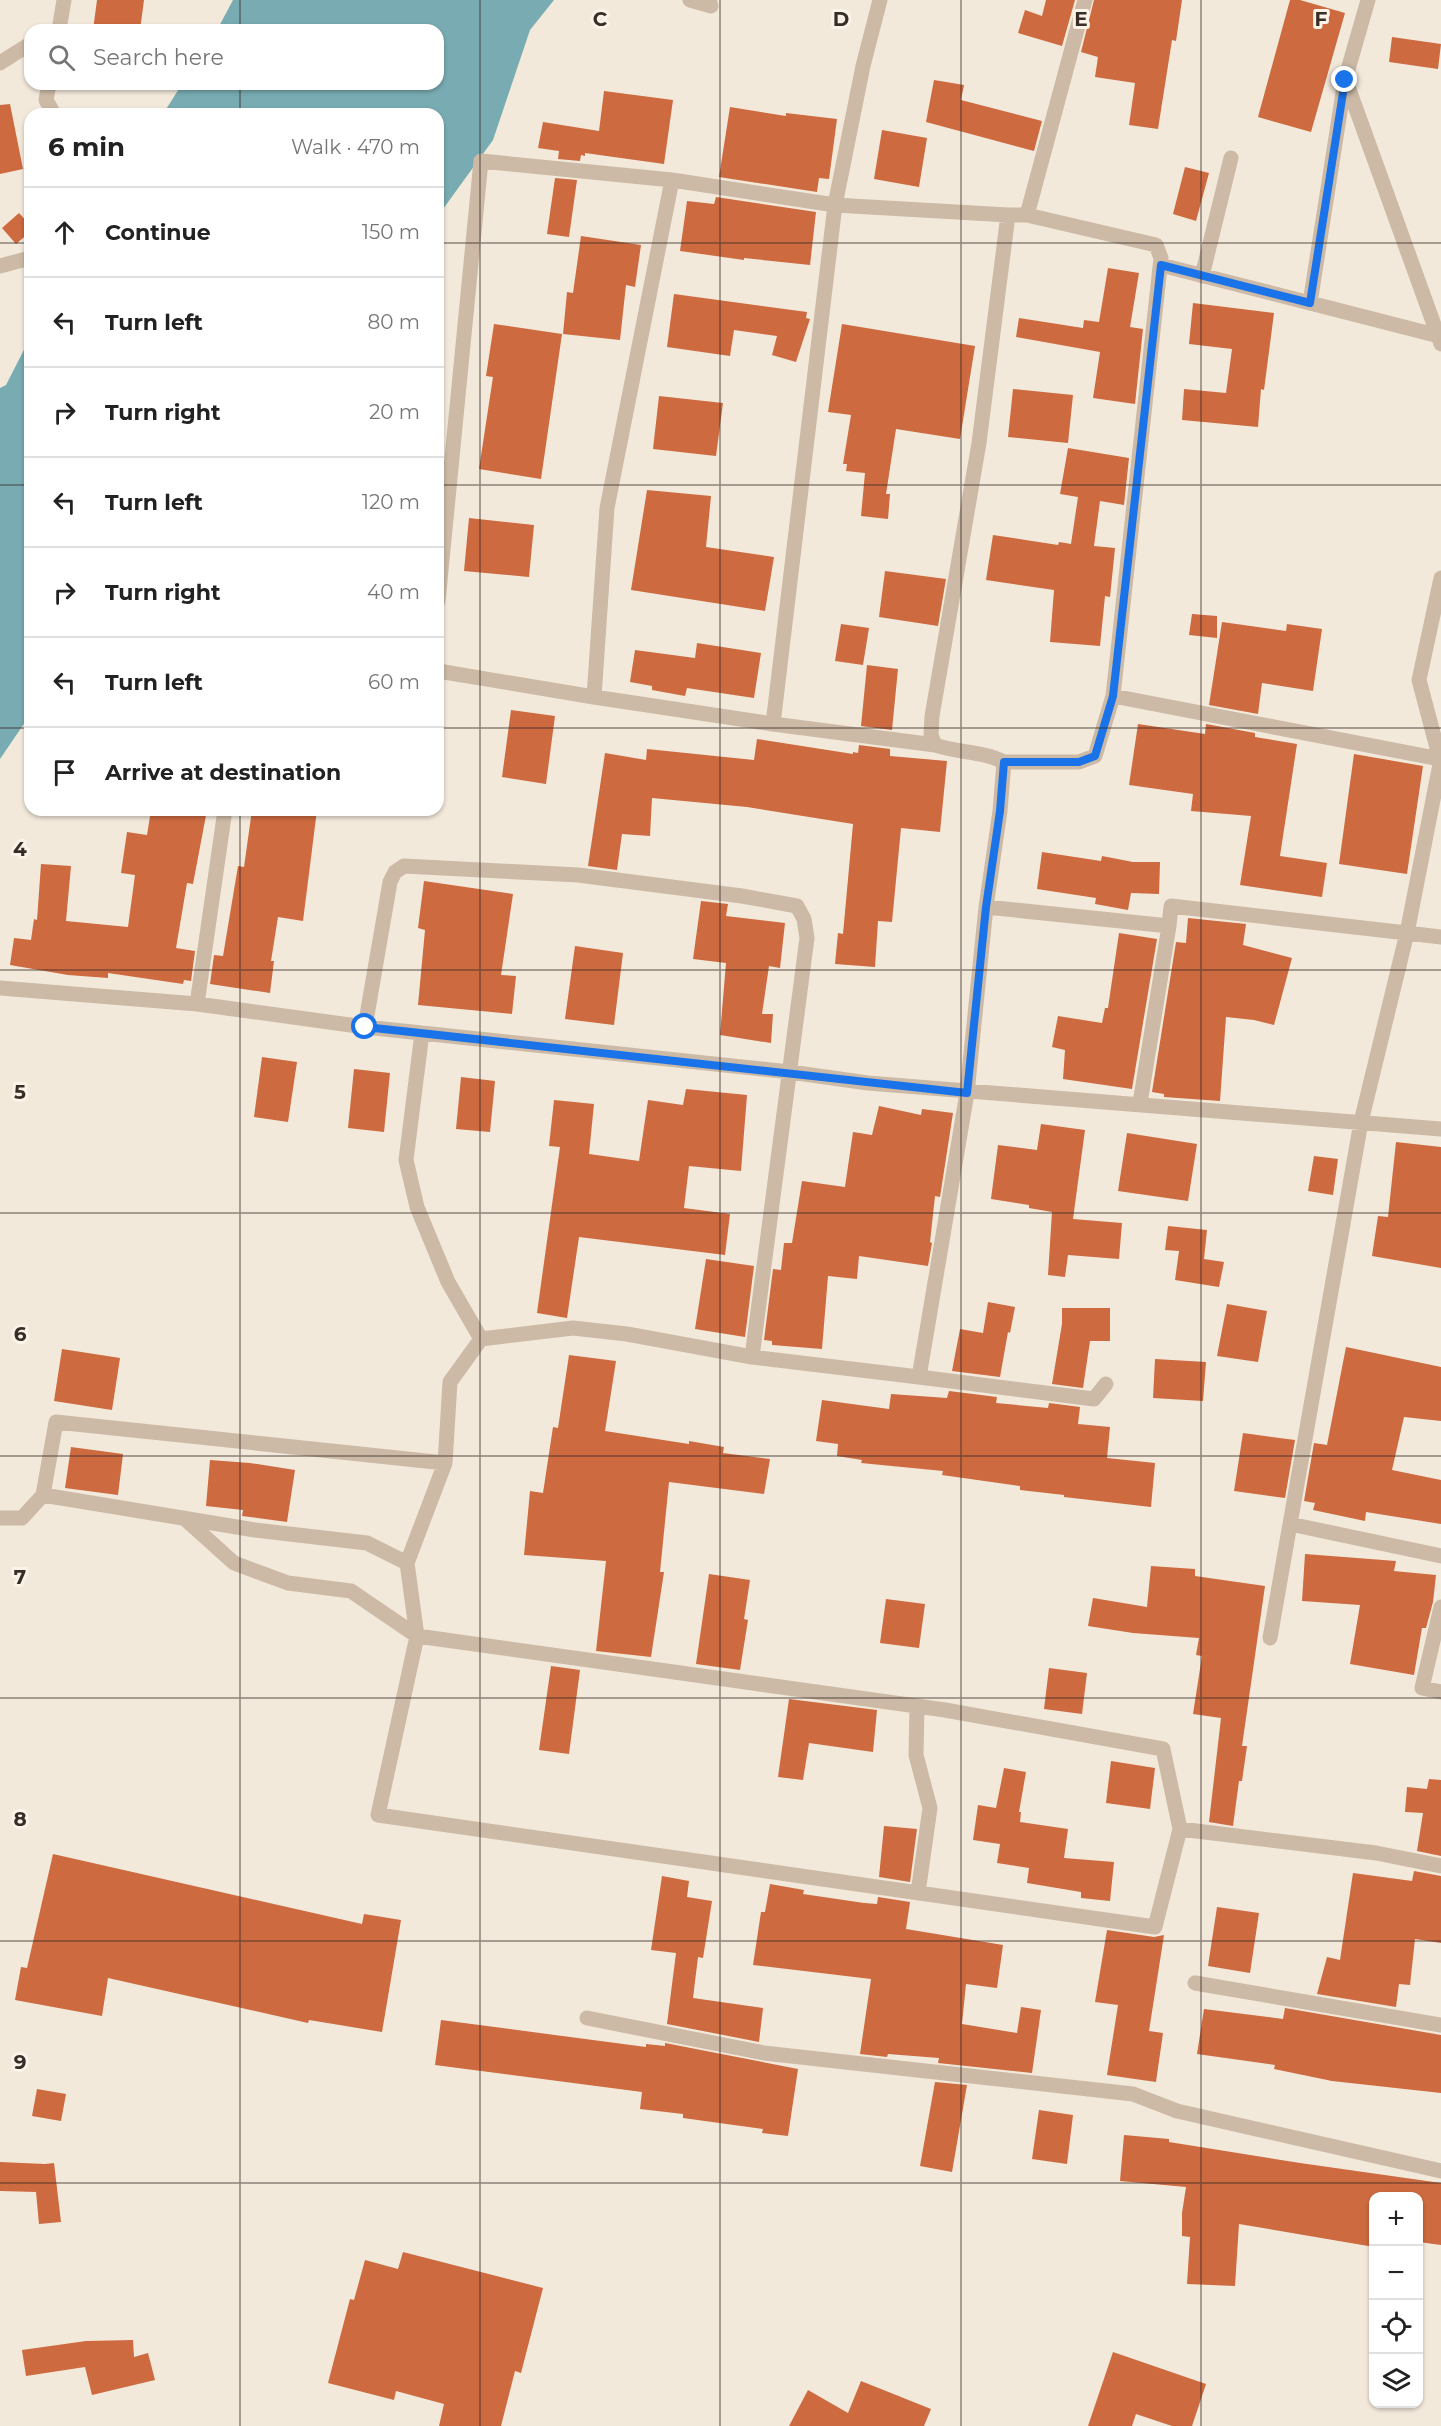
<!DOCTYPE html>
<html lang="en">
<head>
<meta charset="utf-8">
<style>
	:root { --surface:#fff; --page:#f2f2f2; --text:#222; --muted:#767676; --line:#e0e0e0 }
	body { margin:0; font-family:Montserrat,sans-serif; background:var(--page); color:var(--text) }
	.controls { position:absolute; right:18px; bottom:18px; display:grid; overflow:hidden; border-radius:12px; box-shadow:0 2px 4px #0004 }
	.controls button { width:54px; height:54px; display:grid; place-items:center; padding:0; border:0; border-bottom:2px solid var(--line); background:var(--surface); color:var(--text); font:30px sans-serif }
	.stop { position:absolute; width:18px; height:18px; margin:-14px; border:4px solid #1a73e8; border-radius:50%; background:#fff }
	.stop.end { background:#1a73e8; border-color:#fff; box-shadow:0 2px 6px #0008 }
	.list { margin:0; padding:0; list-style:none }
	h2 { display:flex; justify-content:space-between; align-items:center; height:78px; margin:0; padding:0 24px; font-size:26px }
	h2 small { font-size:20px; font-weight:400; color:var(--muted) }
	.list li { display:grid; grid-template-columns:39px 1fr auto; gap:18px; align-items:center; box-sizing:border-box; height:90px; padding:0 24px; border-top:2px solid var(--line) }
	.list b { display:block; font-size:22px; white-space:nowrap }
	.list em { font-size:20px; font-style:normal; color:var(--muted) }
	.icon { flex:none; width:33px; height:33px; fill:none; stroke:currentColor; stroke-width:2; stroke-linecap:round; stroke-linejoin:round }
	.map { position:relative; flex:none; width:1441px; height:2426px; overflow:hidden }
	.search { position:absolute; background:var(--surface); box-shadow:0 2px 4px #0004; left:24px; top:24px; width:420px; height:66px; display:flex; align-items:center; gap:15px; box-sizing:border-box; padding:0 21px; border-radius:18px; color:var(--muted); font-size:22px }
	.panel { position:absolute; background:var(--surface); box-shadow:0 2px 4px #0004; left:24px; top:108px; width:420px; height:708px; border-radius:18px }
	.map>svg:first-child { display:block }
	.water { fill:#78acb2 }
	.building { fill:#cd6a3f }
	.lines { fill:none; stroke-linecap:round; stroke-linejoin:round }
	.minor { stroke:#ccbaa6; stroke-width:15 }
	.route { stroke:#1a73e8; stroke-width:8 }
	.grid { fill:none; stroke:#382e28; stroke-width:1.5; stroke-opacity:0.55 }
	.grid-label { font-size:20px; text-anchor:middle; font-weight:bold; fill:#382e28; stroke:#fbf3e8; stroke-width:6; stroke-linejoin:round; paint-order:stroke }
</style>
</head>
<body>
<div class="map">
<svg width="1441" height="2426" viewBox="0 0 1441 2426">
	<rect width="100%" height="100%" fill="#f3e9db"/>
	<!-- water -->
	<path class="water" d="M 233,0 L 554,0 L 530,30 L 493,140 L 438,216 L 438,114 L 163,114 L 182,84 L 438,84 L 438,30 L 217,30 Z
		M 30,338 L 30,715 L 0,759 L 0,388 L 6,385 Z"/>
	<!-- building -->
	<path class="building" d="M 97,0 L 144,0 L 140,30 L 93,30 Z
		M 1046,0 L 1075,0 L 1062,46 L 1018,33 L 1025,10 L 1042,16 Z
		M 1094,0 L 1182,0 L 1176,41 L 1172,40 L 1158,129 L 1129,125 L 1135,83 L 1095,77 L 1098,57 L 1081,52 Z
		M 1290,0 L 1300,0 L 1345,13 L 1311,132 L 1258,117 Z
		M 1392,37 L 1441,44 L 1438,69 L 1389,62 Z
		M 934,80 L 964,85 L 961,100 L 1042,121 L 1034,151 L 926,122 Z
		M 604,91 L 673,100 L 664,164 L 585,153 L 585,156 L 581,155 L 580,161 L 558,159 L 559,151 L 538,148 L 543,122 L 599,131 Z
		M 10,104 L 23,169 L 0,174 L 0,105 Z
		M 730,107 L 786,116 L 786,113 L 837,119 L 829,179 L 819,178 L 817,192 L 719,177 Z
		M 882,130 L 927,138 L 919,187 L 874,179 Z
		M 1185,167 L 1209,173 L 1196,221 L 1173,214 Z
		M 555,178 L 577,180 L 569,237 L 547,234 Z
		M 716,197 L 816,212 L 810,265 L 744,258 L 744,260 L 680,251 L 687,201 L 714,204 Z
		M 19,213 L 30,225 L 30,232 L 16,244 L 2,228 Z
		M 581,236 L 641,245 L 635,287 L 626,285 L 620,340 L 563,334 L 567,292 L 573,293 Z
		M 1108,268 L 1139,273 L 1130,327 L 1143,329 L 1135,404 L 1093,398 L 1100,352 L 1016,337 L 1019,318 L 1083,328 L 1084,320 L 1099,322 Z
		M 674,294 L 807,312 L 806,318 L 810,319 L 796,362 L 772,355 L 777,336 L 734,330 L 730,356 L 667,347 Z
		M 1193,303 L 1274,313 L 1264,390 L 1261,389 L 1258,427 L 1182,420 L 1184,389 L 1226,393 L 1232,349 L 1189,344 Z
		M 494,324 L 562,334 L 541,479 L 479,469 L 493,377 L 486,376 Z
		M 842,324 L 975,346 L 960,439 L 896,429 L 886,494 L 890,494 L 888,519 L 861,516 L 865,473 L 846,471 L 847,464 L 843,464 L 851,415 L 828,412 Z
		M 1013,389 L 1073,395 L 1068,443 L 1008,437 Z
		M 659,396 L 723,403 L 716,456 L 653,449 Z
		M 1068,448 L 1129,458 L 1124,505 L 1100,501 L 1094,546 L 1115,548 L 1110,597 L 1105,596 L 1100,646 L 1050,642 L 1054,590 L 986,580 L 993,535 L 1058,545 L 1059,542 L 1071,544 L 1078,497 L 1060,494 Z
		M 647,490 L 711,496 L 706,547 L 774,557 L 765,611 L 631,590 Z
		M 469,518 L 534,525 L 529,577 L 464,571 Z
		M 885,571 L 946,579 L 938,626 L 879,617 Z
		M 1192,614 L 1217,616 L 1217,638 L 1189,635 Z
		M 1222,622 L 1286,631 L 1287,624 L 1322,629 L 1313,691 L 1262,683 L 1258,714 L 1209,705 Z
		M 841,624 L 869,628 L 863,665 L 835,661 Z
		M 697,643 L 761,653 L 754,698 L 687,688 L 685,696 L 652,690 L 652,686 L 630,682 L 635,650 L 695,658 Z
		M 867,665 L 898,669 L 892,730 L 861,726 Z
		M 511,710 L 555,716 L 546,784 L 502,777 Z
		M 1138,724 L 1205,734 L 1206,724 L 1255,733 L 1255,737 L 1297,744 L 1280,856 L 1327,863 L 1322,897 L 1240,885 L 1251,816 L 1191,811 L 1193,794 L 1129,785 Z
		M 757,739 L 853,754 L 853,752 L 858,753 L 859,745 L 890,749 L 890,756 L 947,761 L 940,832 L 901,828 L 892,922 L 878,921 L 875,967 L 835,964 L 838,933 L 843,934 L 853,824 L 747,807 L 652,798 L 650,836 L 622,834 L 617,870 L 588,866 L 605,753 L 646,760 L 647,749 L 754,760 Z
		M 1354,754 L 1423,766 L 1407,874 L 1339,864 Z
		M 151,810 L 207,810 L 193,884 L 187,883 L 176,948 L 195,951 L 191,981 L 184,980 L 183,984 L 108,973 L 108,978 L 68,975 L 10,965 L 14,938 L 31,940 L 34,919 L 37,920 L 41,864 L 71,866 L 66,921 L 128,927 L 135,875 L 121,873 L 127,832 L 147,835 Z
		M 252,810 L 317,810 L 303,921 L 278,917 L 271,961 L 274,961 L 270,993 L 210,984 L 214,955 L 223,956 L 238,866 L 244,867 Z
		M 1042,852 L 1101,861 L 1102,856 L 1133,862 L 1160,862 L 1159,894 L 1131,893 L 1128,910 L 1095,904 L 1096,898 L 1037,889 Z
		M 424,881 L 513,894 L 501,975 L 516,976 L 512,1014 L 418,1005 L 425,930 L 418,928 Z
		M 701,901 L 728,904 L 726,916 L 785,923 L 780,968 L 769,966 L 762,1014 L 773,1014 L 771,1043 L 720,1035 L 726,963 L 693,959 Z
		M 1188,918 L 1246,924 L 1243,945 L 1292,958 L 1274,1025 L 1254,1020 L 1226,1017 L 1220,1101 L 1164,1097 L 1164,1094 L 1152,1092 L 1176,942 L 1186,943 Z
		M 1119,933 L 1157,939 L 1132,1089 L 1063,1079 L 1065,1050 L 1052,1047 L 1058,1016 L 1102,1023 L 1105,1008 L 1108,1008 Z
		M 575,946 L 623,953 L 614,1025 L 565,1019 Z
		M 262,1057 L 297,1062 L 288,1122 L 254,1117 Z
		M 354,1069 L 390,1073 L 384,1132 L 348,1128 Z
		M 461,1077 L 495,1081 L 490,1132 L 456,1129 Z
		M 686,1089 L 747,1095 L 741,1171 L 689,1166 L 684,1208 L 730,1214 L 725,1255 L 579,1237 L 567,1318 L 537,1313 L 560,1147 L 549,1146 L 554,1100 L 594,1104 L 589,1154 L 639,1161 L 648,1100 L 683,1105 Z
		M 879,1106 L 921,1115 L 922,1109 L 953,1113 L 940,1197 L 935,1196 L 930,1242 L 932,1243 L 928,1266 L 859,1256 L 857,1279 L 828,1276 L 822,1349 L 772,1345 L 772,1341 L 764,1340 L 773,1269 L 781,1270 L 784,1243 L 792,1243 L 802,1181 L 845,1187 L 853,1132 L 872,1135 Z
		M 1041,1124 L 1085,1130 L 1073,1219 L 1122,1223 L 1119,1259 L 1068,1255 L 1065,1277 L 1048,1275 L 1052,1212 L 1029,1208 L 1029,1205 L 991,1199 L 998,1145 L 1037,1150 Z
		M 1127,1133 L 1197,1144 L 1188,1201 L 1118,1191 Z
		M 1396,1142 L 1441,1147 L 1441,1268 L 1372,1256 L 1378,1216 L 1388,1217 Z
		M 1314,1156 L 1338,1159 L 1333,1195 L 1308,1191 Z
		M 1168,1226 L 1207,1230 L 1204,1259 L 1224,1262 L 1219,1287 L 1175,1280 L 1179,1251 L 1165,1250 Z
		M 706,1259 L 754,1266 L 745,1337 L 695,1329 Z
		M 988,1302 L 1015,1307 L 1010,1333 L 1008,1332 L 1000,1377 L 952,1371 L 960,1329 L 983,1333 Z
		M 1227,1304 L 1267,1311 L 1258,1362 L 1217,1356 Z
		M 1062,1308 L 1110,1308 L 1110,1341 L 1090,1341 L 1083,1388 L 1052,1384 L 1062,1324 Z
		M 1346,1347 L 1441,1367 L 1441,1421 L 1404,1417 L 1392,1470 L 1441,1480 L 1441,1524 L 1366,1512 L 1365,1521 L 1313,1510 L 1315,1503 L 1304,1501 L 1314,1443 L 1327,1445 Z
		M 62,1349 L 120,1358 L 112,1410 L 54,1401 Z
		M 569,1355 L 616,1361 L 605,1431 L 689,1444 L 689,1441 L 724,1447 L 723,1453 L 770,1459 L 764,1494 L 669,1482 L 660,1572 L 664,1572 L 651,1657 L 596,1651 L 606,1561 L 524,1555 L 530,1491 L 543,1493 L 553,1427 L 558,1428 Z
		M 1155,1359 L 1206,1362 L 1203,1401 L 1153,1398 Z
		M 949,1391 L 997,1397 L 996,1403 L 1048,1408 L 1049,1403 L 1080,1407 L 1078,1424 L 1110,1427 L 1107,1458 L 1155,1463 L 1151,1507 L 1064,1497 L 1064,1495 L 1020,1490 L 1020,1486 L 942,1475 L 943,1471 L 861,1463 L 862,1460 L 837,1456 L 838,1444 L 816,1441 L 822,1400 L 889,1409 L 891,1394 L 947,1398 Z
		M 1243,1433 L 1295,1440 L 1285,1498 L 1234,1491 Z
		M 71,1447 L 123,1454 L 118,1495 L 65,1488 Z
		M 210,1460 L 250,1463 L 295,1470 L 287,1522 L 242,1516 L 243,1510 L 206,1506 Z
		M 1305,1554 L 1396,1561 L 1394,1571 L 1436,1575 L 1433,1602 L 1426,1628 L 1422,1628 L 1414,1675 L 1350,1664 L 1360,1605 L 1302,1601 Z
		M 1151,1566 L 1195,1569 L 1195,1576 L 1265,1586 L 1242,1746 L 1247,1746 L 1242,1781 L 1239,1781 L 1233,1826 L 1209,1822 L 1221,1718 L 1193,1714 L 1202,1656 L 1196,1655 L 1199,1638 L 1133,1633 L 1088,1626 L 1093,1598 L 1147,1607 Z
		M 709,1574 L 750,1580 L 744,1619 L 748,1620 L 740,1670 L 696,1664 Z
		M 886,1599 L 925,1604 L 919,1648 L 880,1643 Z
		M 551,1666 L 580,1670 L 569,1754 L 539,1750 Z
		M 1049,1668 L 1087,1673 L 1082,1714 L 1044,1709 Z
		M 789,1699 L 877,1710 L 873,1752 L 809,1743 L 803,1780 L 778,1777 Z
		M 1111,1761 L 1155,1768 L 1150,1809 L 1106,1803 Z
		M 1004,1768 L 1026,1772 L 1019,1812 L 1021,1812 L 1020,1822 L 1068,1829 L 1064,1858 L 1114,1862 L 1110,1901 L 1081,1898 L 1081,1892 L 1027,1883 L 1029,1868 L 997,1863 L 1000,1844 L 973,1840 L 978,1805 L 996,1808 Z
		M 1429,1779 L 1441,1780 L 1441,1856 L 1417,1851 L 1423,1813 L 1405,1812 L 1407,1787 L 1427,1789 Z
		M 884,1826 L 917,1829 L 910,1882 L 879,1877 Z
		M 53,1854 L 362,1924 L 364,1914 L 401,1920 L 382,2032 L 309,2020 L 308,2023 L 108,1978 L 102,2016 L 15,2000 L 21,1967 L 27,1968 Z
		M 1414,1871 L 1441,1876 L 1441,1943 L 1415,1939 L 1410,1985 L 1399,1984 L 1396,2007 L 1317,1994 L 1327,1957 L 1340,1960 L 1353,1873 L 1412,1881 Z
		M 662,1876 L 689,1881 L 687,1897 L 712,1901 L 703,1958 L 698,1957 L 693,1998 L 763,2008 L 759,2042 L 667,2024 L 676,1953 L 651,1950 Z
		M 770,1884 L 804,1890 L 803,1894 L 864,1903 L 877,1904 L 878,1897 L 910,1902 L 906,1929 L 1003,1945 L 997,1988 L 966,1984 L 962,2024 L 1017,2033 L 1021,2007 L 1041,2010 L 1032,2073 L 938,2063 L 939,2058 L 888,2054 L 887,2057 L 860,2054 L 871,1979 L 753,1965 L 761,1912 L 765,1912 Z
		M 1217,1907 L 1259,1913 L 1250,1973 L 1208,1966 Z
		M 1107,1930 L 1154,1937 L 1164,1935 L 1149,2031 L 1163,2033 L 1156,2082 L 1107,2075 L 1118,2005 L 1095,2002 Z
		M 1285,2008 L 1441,2035 L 1441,2093 L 1332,2081 L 1274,2069 L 1275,2065 L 1197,2054 L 1204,2009 L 1283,2019 Z
		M 441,2020 L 646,2047 L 646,2044 L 665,2046 L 665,2043 L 798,2069 L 788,2136 L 762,2133 L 763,2129 L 683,2118 L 683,2114 L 640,2109 L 642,2092 L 435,2065 Z
		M 935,2082 L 967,2085 L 952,2172 L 920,2166 Z
		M 37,2089 L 66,2094 L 61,2121 L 32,2116 Z
		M 1039,2110 L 1073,2115 L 1067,2164 L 1032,2159 Z
		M 1124,2135 L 1169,2139 L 1169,2142 L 1300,2163 L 1441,2183 L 1441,2245 L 1419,2242 L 1419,2196 L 1374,2196 L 1374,2247 L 1239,2224 L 1235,2286 L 1187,2284 L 1190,2237 L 1182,2236 L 1182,2213 L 1186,2187 L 1120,2181 Z
		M 0,2162 L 45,2164 L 54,2163 L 61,2222 L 39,2224 L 36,2192 L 0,2191 Z
		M 403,2252 L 543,2288 L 521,2373 L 515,2371 L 501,2426 L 439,2426 L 444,2404 L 396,2391 L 394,2400 L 328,2383 L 350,2299 L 354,2300 L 365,2260 L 398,2269 Z
		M 133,2340 L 134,2357 L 148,2353 L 155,2380 L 92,2395 L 85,2367 L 26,2376 L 22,2350 L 86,2341 Z
		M 1113,2352 L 1206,2384 L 1192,2426 L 1172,2426 L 1136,2414 L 1132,2426 L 1088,2426 Z
		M 861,2381 L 931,2409 L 924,2426 L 789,2426 L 808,2390 L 848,2413 Z"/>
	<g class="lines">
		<!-- minor -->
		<path class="minor" d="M 690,0 L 711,6 L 709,0
			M 59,30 L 64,0
			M 0,63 L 30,44
			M 1346,81 L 1441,344
			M 49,84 L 46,100 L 54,114
			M 1027,215 L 1085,0
			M 1161,265 L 1439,336
			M 0,266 L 30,258
			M 1202,276 L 1231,158
			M 1310,303 L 1345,80 L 1368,0
			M 438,601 L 481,161 L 672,180 L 835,205 L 863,66 L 880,0
			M 438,671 L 594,697 L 607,508 L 672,180
			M 1113,696 L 1440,759 L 1419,680 L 1441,578
			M 594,697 L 773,724
			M 935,745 L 773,724 L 835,205 L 1008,215 L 979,443 L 932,716 L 931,735 L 935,745 C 958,753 983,751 1004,762 L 1000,811 L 986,907
			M 1004,762 L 1079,762 L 1095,756 L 1113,696 L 1161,258 L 1156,245 L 1027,215 L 1008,215
			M 1441,937 L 1407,933 L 1361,1122 L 1290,1524 L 1441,1556
			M 0,988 L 197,1004 L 365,1027 L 790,1072 L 868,1083 L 1441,1129
			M 197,1004 L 225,810
			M 365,1027 L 390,882 L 395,872 L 404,866 L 578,875 L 742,896 L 797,906 L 804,919 L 807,938 L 752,1357
			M 422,1033 L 406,1160 L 417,1207 L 448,1282 L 481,1339
			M 1140,1103 L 1169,926
			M 1106,1384 L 1094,1399 L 919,1377 L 967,1093 L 986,907 L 1169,926 L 1171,906 L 1407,933 L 1441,759
			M 43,1495 L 255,1530 L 367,1543 L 407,1563
			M 0,1518 L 22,1518 L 43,1495 L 56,1422 L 445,1463
			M 184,1518 L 234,1563 L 288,1583 L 351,1591 L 417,1636 L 945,1710 L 1163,1749 L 1180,1829 L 1155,1927 L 378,1815 L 417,1636 L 407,1563 L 445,1463 L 450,1382 L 481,1339 L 573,1328 L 627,1334 L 752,1357 L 919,1377
			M 1441,1607 L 1422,1688 L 1441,1692
			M 1270,1638 L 1290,1524
			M 917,1706 L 916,1755 L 930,1808 L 918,1893
			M 1180,1829 L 1376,1853 L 1441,1866
			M 1195,1983 L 1441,2025
			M 587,2018 L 764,2053 L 1133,2094 L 1177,2111 L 1441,2171"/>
	</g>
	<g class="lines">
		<!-- route -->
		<path class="route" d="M 365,1027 L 967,1093 L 986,907 L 1000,811 L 1004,762 L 1079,762 L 1095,756 L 1113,696 L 1161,265 L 1310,303 L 1345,80"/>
	</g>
	<!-- grid -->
	<path class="grid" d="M 240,0 L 240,30M 480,0 L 480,2426M 720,0 L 720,2426M 961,0 L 961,2426M 1201,0 L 1201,2426M 240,84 L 240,114M 0,243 L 30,243M 438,243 L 1441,243M 0,485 L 30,485M 438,485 L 1441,485M 0,728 L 30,728M 438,728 L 1441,728M 240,810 L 240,2426M 0,970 L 1441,970M 0,1213 L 1441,1213M 0,1456 L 1441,1456M 0,1698 L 1441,1698M 0,1941 L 1441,1941M 0,2183 L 1441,2183"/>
	<g class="grid-label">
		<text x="600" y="26">C</text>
		<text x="841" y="26">D</text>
		<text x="1081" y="26">E</text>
		<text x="1321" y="26">F</text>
		<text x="20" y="856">4</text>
		<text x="20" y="1099">5</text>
		<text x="20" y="1341">6</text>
		<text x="20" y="1584">7</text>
		<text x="20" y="1826">8</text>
		<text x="20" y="2069">9</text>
	</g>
</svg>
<div class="controls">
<button>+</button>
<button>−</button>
<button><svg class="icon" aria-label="locate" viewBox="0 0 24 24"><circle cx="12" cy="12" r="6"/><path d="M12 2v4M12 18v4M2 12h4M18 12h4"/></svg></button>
<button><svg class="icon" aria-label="layers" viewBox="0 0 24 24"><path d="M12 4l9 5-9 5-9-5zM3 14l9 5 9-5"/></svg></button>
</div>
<div class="stop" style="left:365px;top:1027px"></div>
<div class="stop end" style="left:1345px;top:80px"></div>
<div class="search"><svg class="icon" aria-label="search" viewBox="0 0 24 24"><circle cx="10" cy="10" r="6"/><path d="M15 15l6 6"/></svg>Search here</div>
<section class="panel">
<h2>6 min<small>Walk · 470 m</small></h2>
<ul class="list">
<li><svg class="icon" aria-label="ahead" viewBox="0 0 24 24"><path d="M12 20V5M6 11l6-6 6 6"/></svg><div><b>Continue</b></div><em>150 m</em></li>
<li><svg class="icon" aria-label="left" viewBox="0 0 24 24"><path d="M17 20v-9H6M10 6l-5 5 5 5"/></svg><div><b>Turn left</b></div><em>80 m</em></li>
<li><svg class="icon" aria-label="right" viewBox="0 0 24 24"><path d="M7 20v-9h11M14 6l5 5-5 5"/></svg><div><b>Turn right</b></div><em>20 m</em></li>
<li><svg class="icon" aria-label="left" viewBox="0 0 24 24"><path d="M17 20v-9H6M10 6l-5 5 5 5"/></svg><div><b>Turn left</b></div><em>120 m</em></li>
<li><svg class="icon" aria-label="right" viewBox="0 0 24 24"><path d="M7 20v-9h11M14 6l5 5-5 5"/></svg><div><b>Turn right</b></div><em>40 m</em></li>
<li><svg class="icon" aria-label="left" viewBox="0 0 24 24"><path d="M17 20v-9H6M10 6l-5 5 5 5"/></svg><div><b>Turn left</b></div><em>60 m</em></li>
<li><svg class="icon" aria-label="arrive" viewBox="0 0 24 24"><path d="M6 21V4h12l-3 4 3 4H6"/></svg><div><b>Arrive at destination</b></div></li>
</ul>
</section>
</div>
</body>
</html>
